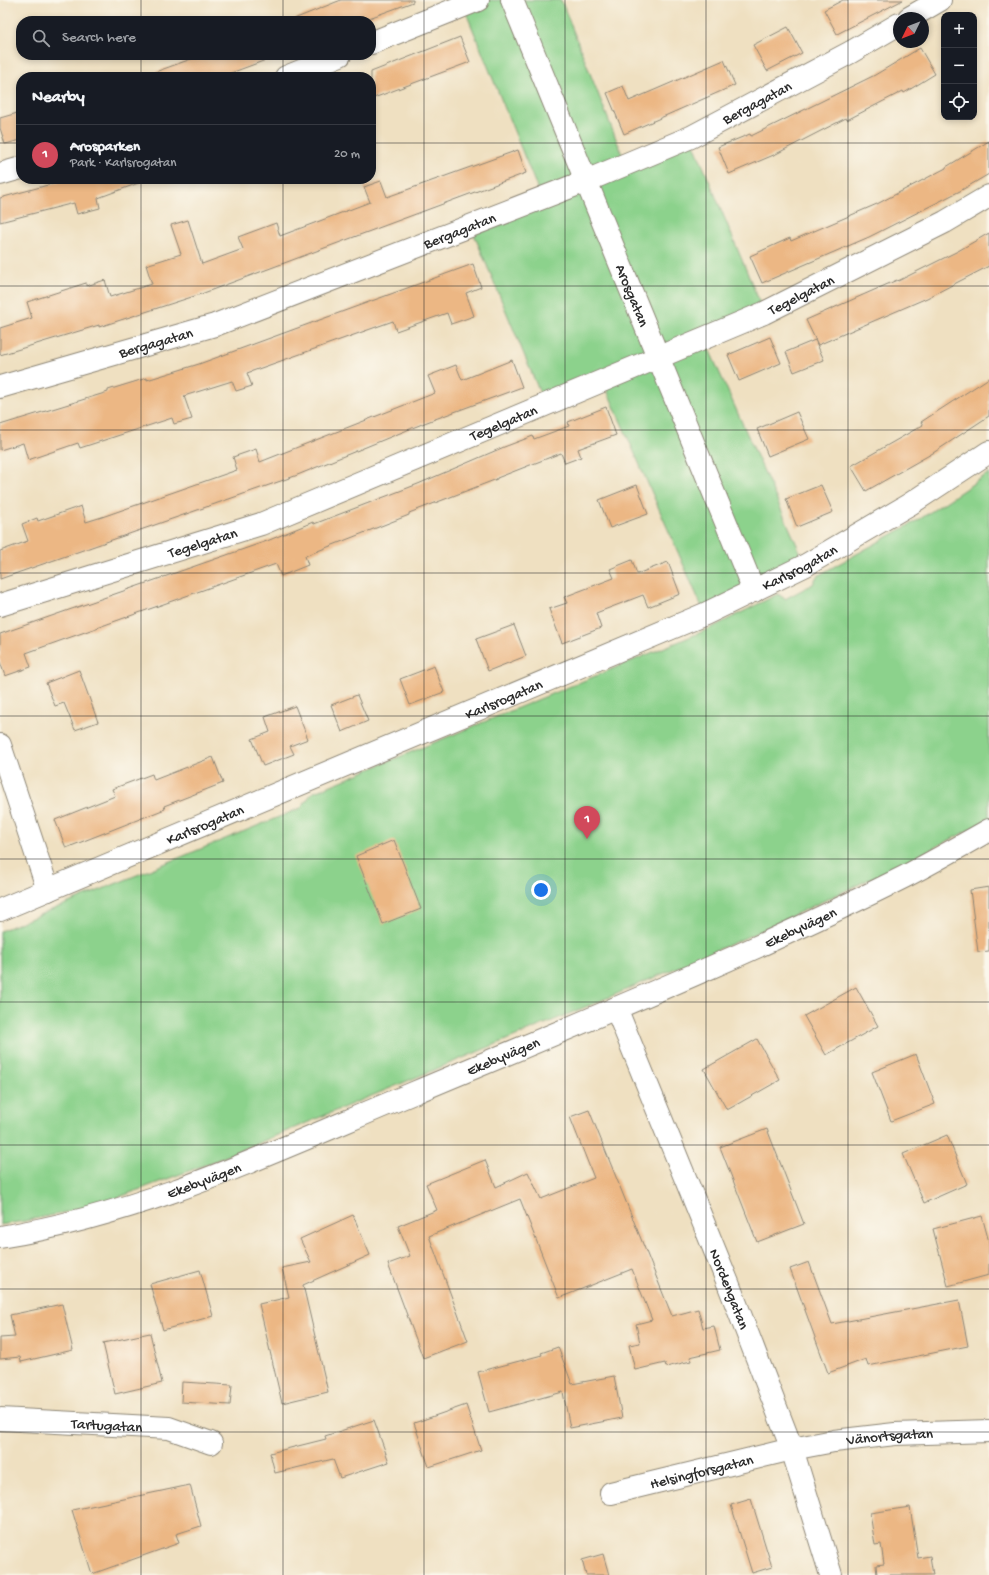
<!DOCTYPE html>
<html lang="en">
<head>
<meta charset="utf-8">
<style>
	:root { --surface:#171b24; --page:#20242c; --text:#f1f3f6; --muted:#9ea1a6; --line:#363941; --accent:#d1495b }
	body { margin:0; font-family:"Gochi Hand",sans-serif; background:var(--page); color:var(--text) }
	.controls { position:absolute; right:12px; top:12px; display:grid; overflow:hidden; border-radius:8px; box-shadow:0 2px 6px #0003 }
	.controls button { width:36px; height:36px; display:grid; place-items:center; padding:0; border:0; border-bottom:1px solid var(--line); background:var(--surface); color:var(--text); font:20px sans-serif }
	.compass { position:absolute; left:893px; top:12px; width:36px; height:36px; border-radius:50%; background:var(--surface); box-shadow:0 2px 6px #0003; rotate:227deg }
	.you { position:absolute; left:541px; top:890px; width:14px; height:14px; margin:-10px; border:3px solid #fff; border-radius:50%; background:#1a73e8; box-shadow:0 0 0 6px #1a73e833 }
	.badge { display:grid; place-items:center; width:26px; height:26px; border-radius:50%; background:var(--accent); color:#fff; font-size:13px; font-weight:700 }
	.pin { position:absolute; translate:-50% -33px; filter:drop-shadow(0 1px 2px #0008) }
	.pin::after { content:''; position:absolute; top:21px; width:14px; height:12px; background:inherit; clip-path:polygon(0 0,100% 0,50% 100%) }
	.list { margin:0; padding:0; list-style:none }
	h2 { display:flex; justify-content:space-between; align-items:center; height:52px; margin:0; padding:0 16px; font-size:17px }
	h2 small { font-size:13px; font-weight:400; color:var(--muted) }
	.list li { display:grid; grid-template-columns:26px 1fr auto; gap:12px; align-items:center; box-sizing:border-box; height:60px; padding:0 16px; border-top:1px solid var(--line) }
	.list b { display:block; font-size:15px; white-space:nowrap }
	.list p { margin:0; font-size:13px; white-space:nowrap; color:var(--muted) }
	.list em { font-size:13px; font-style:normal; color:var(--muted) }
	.icon { flex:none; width:22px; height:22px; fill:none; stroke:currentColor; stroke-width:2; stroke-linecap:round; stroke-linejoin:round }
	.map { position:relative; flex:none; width:989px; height:1575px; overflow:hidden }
	.search { position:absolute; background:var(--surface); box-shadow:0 2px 6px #0003; left:16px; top:16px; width:360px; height:44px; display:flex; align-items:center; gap:10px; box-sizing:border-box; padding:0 14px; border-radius:16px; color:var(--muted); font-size:15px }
	.panel { position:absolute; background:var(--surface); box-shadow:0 2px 6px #0003; left:16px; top:72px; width:360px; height:112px; border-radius:16px }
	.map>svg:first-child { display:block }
	.green { fill:#8cd28c; stroke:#5c7e5c }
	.building { fill:#ecb784 }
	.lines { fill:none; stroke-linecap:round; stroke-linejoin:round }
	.street-casing { stroke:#8d8676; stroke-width:24 }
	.street { stroke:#fff; stroke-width:22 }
	.grid { fill:none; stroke:#2b2b2b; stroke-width:1; stroke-opacity:0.55 }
	.labels { text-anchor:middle; stroke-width:3.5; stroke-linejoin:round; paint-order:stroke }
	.street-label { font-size:15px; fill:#2b2b2b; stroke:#fbf7ec }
</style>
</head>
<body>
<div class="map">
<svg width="989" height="1575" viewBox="0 0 989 1575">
	<rect width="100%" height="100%" fill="#fbf7ec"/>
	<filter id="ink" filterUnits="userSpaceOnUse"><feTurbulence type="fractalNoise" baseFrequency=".025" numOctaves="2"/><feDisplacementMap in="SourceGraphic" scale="8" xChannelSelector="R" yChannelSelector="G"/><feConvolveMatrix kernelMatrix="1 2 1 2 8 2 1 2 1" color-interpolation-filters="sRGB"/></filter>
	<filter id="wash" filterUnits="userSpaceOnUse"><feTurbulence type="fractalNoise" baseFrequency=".012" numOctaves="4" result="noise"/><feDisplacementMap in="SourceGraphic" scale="16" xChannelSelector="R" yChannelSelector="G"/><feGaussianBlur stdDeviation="0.9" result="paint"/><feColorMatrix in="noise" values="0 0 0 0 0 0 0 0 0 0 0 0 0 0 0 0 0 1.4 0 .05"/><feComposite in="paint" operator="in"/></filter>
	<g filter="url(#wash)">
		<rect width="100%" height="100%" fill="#efe0c1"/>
		<!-- green -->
		<path class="green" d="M 478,0 L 561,0 L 626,164 L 691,137 L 764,313 L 704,338 L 806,565 L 705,614 L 603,381 L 545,405 L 471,227 L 542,200 L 463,5 Z
			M 989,473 L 989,820 L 912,859 L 756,933 L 612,996 L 210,1163 L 98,1205 L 25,1221 L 0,1225 L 0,931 L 301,808 L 312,793 L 709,629 L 778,594 L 785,599 L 813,584 L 817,576 L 920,519 Z"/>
		<g id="blocks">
			<!-- building -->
			<path class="building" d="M 341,0 L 413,0 L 413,2 L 361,21 L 294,21 L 294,19 Z
				M 843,0 L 903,0 L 837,34 L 824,10 Z
				M 788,27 L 802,53 L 767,71 L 753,45 Z
				M 460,37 L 470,62 L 371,99 L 371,72 Z
				M 920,48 L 935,74 L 904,93 L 903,91 L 847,120 L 846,118 L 776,154 L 729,174 L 718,147 L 750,134 L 751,136 L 875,75 Z
				M 202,55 L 274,55 L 274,57 L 220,77 L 148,77 L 147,75 Z
				M 724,60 L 735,85 L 624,134 L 607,93 L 623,86 L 629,101 Z
				M 21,112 L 21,140 L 5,144 L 0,128 L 0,118 Z
				M 989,141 L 989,174 L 960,191 L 869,237 L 762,283 L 750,256 L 790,238 L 791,241 L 877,204 L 946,168 L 946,167 Z
				M 518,150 L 526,173 L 201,294 L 99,327 L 99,325 L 0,355 L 0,328 L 32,318 L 27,302 L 86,283 L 86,286 L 105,280 L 110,297 L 152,284 L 146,265 L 181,254 L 171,225 L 188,220 L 202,264 L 243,249 L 238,237 L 276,223 L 280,236 L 370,202 L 364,187 L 381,181 L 387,197 Z
				M 70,179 L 144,179 L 144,181 L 98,198 L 100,208 L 77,214 L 74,203 L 0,222 L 0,198 Z
				M 989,233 L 989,266 L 927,298 L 818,345 L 806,320 L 897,280 L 898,281 L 958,251 Z
				M 473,264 L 481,287 L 466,293 L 474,316 L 451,324 L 447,313 L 396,331 L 393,321 L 247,373 L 252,386 L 236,391 L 232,381 L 184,396 L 192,419 L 174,424 L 172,418 L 80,448 L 78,443 L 28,460 L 23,443 L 0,450 L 0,425 L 108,392 L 108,390 L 147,378 L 147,380 L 199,364 Z
				M 770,337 L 781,363 L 739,381 L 728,355 Z
				M 815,340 L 824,360 L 794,372 L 786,352 Z
				M 512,360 L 522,387 L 427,422 L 295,476 L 0,579 L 0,551 L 28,541 L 22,524 L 37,518 L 38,521 L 81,506 L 86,522 L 102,517 L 237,470 L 233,457 L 256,449 L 260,462 L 435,393 L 428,376 L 456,365 L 462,380 Z
				M 989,378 L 989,416 L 933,453 L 866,491 L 851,466 L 923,425 L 921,422 Z
				M 606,407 L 616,435 L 578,449 L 581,457 L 565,463 L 561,453 L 497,478 L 497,479 L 409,513 L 409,515 L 305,556 L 308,565 L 281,576 L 276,564 L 26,653 L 31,667 L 5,676 L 0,662 L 0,634 L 267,541 L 313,522 L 314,524 L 418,484 L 504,447 L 533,436 L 534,439 L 569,426 L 568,422 Z
				M 797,412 L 809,439 L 768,456 L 757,429 Z
				M 637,485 L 648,514 L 610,528 L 599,500 Z
				M 821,485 L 833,512 L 797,527 L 786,499 Z
				M 632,560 L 637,574 L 668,562 L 680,594 L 648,607 L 643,595 L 596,613 L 601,628 L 562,643 L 549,609 L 567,603 L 564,597 L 614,578 L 610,569 Z
				M 514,625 L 526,656 L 488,671 L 476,639 Z
				M 434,666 L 444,692 L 410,705 L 400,679 Z
				M 79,670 L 98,722 L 75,730 L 64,703 L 55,706 L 46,683 Z
				M 357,695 L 368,721 L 342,732 L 331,705 Z
				M 295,706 L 308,739 L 290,746 L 294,754 L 263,766 L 252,739 L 270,732 L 265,717 Z
				M 213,757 L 223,783 L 164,806 L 165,809 L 66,848 L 55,820 L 115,796 L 112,789 L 152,774 L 154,780 Z
				M 394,840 L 421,909 L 383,924 L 356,856 Z
				M 989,887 L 989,951 L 978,952 L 970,890 Z
				M 856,987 L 878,1026 L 826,1055 L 804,1016 Z
				M 757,1039 L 780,1080 L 727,1110 L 704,1069 Z
				M 916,1054 L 935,1104 L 891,1121 L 872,1072 Z
				M 589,1110 L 672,1316 L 698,1309 L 703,1328 L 714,1326 L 720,1350 L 690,1357 L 691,1361 L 666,1367 L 665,1363 L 635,1370 L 629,1345 L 640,1343 L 636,1324 L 652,1320 L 632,1269 L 559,1298 L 520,1199 L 429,1236 L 468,1341 L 423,1358 L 388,1264 L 410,1256 L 398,1226 L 437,1210 L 426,1184 L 485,1160 L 496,1187 L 528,1172 L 541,1199 L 594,1178 L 570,1117 Z
				M 767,1129 L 804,1224 L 757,1242 L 720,1147 Z
				M 947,1135 L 967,1184 L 924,1203 L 903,1154 Z
				M 353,1215 L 370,1255 L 303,1285 L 328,1392 L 282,1403 L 259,1304 L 289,1297 L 282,1268 L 311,1262 L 300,1239 Z
				M 982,1216 L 989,1242 L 989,1275 L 948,1286 L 933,1229 Z
				M 809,1262 L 832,1324 L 959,1300 L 968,1346 L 868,1366 L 866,1359 L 828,1373 L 790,1269 Z
				M 200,1270 L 213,1316 L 163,1330 L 150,1284 Z
				M 62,1304 L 73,1350 L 21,1362 L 20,1357 L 0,1359 L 0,1338 L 15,1337 L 10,1315 Z
				M 150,1333 L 162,1383 L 115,1394 L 103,1343 Z
				M 558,1347 L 572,1384 L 614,1376 L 622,1418 L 570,1428 L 563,1392 L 489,1412 L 478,1372 L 542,1355 L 541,1353 Z
				M 182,1382 L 232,1385 L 230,1405 L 181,1402 Z
				M 466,1405 L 481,1450 L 429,1467 L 414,1423 Z
				M 374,1420 L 389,1462 L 340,1478 L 333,1459 L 275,1473 L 270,1453 L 326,1439 L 325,1436 Z
				M 190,1485 L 201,1526 L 176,1534 L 179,1543 L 92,1574 L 72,1510 Z
				M 751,1499 L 772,1567 L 752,1573 L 731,1505 Z
				M 910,1507 L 918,1558 L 930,1556 L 933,1575 L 877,1575 L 876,1565 L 884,1564 L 881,1544 L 875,1545 L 870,1513 Z
				M 603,1554 L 609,1575 L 586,1575 L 582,1560 Z"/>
		</g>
	</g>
	<g filter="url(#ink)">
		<use href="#blocks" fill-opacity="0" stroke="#8d8676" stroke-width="1"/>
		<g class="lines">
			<defs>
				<g id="street">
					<path id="s1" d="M 512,0 L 754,591"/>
					<path d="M 909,18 L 940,0"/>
					<path d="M 371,43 L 478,0"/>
					<path d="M 286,77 L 340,55"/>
					<path d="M 0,174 L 21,168"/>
					<path id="s2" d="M 0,387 L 215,325 L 586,181 L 691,137 L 851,52 L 899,24"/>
					<path id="s3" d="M 0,605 L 261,524 L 764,313 L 945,222 L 989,196"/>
					<path d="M 0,745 L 48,890"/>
					<path id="s4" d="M 0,910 L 705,614 L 806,565 L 910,504 L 989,452"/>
					<path id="s5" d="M 616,1008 L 728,1283 L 792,1449 L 831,1575"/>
					<path id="s6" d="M 0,1237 C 146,1214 281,1148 416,1092 C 580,1023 745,957 904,877 C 933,862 961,846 989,830"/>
					<path id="s7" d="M 0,1419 L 169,1428 L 211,1443"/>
					<path id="s8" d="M 611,1493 L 792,1449 L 834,1441 L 895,1434 L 989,1431"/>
				</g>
			</defs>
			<!-- street casing -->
			<use href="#street" class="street-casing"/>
			<!-- street -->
			<use href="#street" class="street"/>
		</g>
	</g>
	<!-- grid -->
	<path class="grid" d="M 141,0 L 141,21M 283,0 L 283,21M 424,0 L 424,1575M 565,0 L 565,1575M 706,0 L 706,1575M 848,0 L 848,1575M 141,55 L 141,77M 283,55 L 283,77M 0,143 L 21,143M 371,143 L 989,143M 141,179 L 141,1575M 283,179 L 283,1575M 0,286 L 989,286M 0,430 L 989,430M 0,573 L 989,573M 0,716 L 989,716M 0,859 L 989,859M 0,1002 L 989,1002M 0,1145 L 989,1145M 0,1289 L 989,1289M 0,1432 L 989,1432"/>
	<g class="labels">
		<!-- street labels -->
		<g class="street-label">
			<text dy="5" stroke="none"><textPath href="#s2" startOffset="810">Bergagatan</textPath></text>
			<text dy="5" stroke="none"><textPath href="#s2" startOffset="486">Bergagatan</textPath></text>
			<text dy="5" stroke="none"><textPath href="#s3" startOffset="860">Tegelgatan</textPath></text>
			<text dy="5" stroke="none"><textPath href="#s1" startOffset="319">Arosgatan</textPath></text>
			<text dy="5" stroke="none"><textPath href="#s2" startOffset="162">Bergagatan</textPath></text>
			<text dy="5" stroke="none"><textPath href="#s3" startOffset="536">Tegelgatan</textPath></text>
			<text dy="5" stroke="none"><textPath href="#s3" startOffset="212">Tegelgatan</textPath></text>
			<text dy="5" stroke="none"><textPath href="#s4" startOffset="870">Karlsrogatan</textPath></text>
			<text dy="5" stroke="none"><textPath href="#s4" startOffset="546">Karlsrogatan</textPath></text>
			<text dy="5" stroke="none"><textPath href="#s4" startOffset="222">Karlsrogatan</textPath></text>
			<text dy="5" stroke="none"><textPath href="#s6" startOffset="860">Ekebyvägen</textPath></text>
			<text dy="5" stroke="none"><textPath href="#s6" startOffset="536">Ekebyvägen</textPath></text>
			<text dy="5" stroke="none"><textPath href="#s6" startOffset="212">Ekebyvägen</textPath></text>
			<text dy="5" stroke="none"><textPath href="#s5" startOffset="303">Nordengatan</textPath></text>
			<text dy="5" stroke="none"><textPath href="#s7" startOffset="107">Tartugatan</textPath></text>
			<text dy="5" stroke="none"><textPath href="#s8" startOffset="285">Vänortsgatan</textPath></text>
			<text dy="5" stroke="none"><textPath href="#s8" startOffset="93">Helsingforsgatan</textPath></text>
		</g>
	</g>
</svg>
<div class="controls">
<button>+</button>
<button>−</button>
<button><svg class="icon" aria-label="locate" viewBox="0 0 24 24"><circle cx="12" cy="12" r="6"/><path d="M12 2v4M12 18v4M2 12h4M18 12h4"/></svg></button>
</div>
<svg class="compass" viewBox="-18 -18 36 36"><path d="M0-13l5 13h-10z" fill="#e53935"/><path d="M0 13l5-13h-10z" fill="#9ea1a6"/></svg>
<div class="you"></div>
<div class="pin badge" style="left:587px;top:839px">1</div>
<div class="search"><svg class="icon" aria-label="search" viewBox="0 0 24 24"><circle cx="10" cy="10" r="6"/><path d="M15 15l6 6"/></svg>Search here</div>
<section class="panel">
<h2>Nearby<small></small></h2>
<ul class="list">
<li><span class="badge">1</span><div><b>Arosparken</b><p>Park · Karlsrogatan</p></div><em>20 m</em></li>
</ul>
</section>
</div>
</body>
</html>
